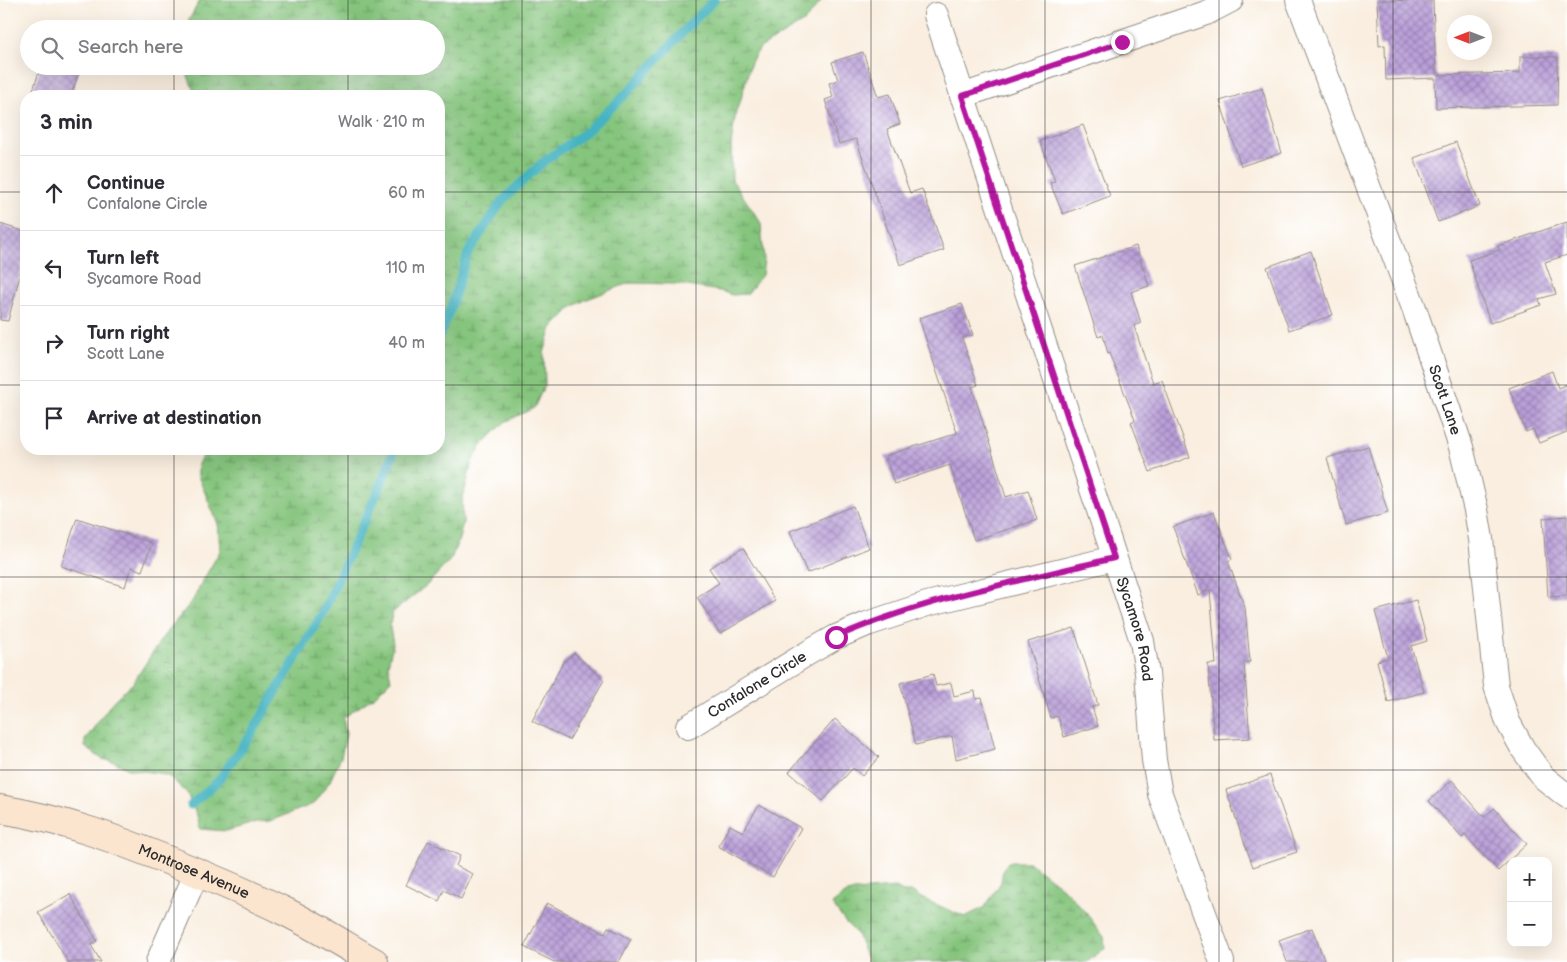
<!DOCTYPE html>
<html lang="en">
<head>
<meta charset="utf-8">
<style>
	:root { --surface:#fff; --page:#f2f2f3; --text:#2b2b33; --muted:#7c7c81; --line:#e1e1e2 }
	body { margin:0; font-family:"Balsamiq Sans",sans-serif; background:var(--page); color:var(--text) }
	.controls { position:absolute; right:15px; bottom:15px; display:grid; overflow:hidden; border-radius:10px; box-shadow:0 5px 20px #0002 }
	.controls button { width:45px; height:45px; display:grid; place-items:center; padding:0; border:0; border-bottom:1px solid var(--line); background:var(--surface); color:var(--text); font:25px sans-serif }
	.compass { position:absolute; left:1447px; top:15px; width:45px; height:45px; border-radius:50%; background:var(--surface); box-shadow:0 5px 20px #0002; rotate:270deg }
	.stop { position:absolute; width:15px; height:15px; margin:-11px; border:4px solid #b5179e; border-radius:50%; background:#fff }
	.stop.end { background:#b5179e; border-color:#fff; box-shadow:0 1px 5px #0008 }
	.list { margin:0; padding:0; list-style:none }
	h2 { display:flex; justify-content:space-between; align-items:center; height:65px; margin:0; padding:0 20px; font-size:21px }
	h2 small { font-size:16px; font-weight:400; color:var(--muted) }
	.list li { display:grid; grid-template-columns:32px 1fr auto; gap:15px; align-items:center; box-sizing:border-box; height:75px; padding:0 20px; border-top:1px solid var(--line) }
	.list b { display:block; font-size:19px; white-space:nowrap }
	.list p { margin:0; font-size:16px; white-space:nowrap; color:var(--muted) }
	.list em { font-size:16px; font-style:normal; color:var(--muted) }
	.icon { flex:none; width:28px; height:28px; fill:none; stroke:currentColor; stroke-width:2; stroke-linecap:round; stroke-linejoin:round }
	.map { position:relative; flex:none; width:1567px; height:962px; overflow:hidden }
	.search { position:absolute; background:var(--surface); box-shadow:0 5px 20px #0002; left:20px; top:20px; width:425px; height:55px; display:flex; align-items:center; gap:12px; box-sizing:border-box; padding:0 18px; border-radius:28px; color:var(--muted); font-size:19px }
	.panel { position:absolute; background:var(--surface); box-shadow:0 5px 20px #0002; left:20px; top:90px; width:425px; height:365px; border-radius:20px }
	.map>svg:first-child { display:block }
	.wetland { fill:url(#wetland-marsh); stroke:#587854 }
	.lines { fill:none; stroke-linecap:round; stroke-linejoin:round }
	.stream { stroke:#45b3c1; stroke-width:9 }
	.building { fill:url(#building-cross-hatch) }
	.street-casing { stroke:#928c85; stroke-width:26 }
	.secondary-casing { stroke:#928c85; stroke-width:30 }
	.street { stroke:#fff; stroke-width:24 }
	.secondary { stroke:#fbe5cf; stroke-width:28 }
	.route { stroke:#b5179e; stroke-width:6 }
	.grid { fill:none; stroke:#2b2b2b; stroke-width:1; stroke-opacity:0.55 }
	.labels { text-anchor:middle; stroke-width:5; stroke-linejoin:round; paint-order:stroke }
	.street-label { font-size:15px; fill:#2b2b2b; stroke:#fff }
</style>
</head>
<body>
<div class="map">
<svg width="1567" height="962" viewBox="0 0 1567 962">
	<defs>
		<pattern id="wetland-marsh" width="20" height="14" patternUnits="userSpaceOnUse" patternTransform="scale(1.25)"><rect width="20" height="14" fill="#85c57d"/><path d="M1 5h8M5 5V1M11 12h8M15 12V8" fill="none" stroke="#6da067"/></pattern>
		<pattern id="building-cross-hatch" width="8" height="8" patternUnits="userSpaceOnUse" patternTransform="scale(1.25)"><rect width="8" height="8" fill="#ba9fd9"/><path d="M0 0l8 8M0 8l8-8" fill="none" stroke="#9782b0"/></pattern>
	</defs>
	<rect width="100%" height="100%" fill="#fff"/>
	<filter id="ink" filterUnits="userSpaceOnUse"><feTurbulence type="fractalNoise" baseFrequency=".02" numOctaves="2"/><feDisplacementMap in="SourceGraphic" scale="10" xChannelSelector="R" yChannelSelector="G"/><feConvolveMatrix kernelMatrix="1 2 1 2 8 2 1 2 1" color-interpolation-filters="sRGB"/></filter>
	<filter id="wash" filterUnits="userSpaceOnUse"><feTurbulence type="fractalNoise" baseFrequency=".0096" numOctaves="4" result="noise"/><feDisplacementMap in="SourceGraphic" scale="20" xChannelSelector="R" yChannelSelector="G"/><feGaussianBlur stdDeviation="1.12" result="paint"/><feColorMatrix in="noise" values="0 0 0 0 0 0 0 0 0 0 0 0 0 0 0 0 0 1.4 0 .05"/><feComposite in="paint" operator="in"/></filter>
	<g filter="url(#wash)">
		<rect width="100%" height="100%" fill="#f9eedf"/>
		<!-- wetland -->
		<path class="wetland" d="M 200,0 L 822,0 L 805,21 L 760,48 L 751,62 L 741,99 L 736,111 L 731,145 L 732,180 L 761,223 L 764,260 L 762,275 L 747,294 L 732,295 L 720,291 L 675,284 L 629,283 L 585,300 L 571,308 L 552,328 L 544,353 L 545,384 L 534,408 L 505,422 L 481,446 L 472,462 L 462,501 L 463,522 L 459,539 L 451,559 L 427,585 L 392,613 L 390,628 L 393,644 L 388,665 L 391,680 L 375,696 L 343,718 L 346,734 L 341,757 L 330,781 L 313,804 L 271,821 L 257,822 L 227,831 L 200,829 L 197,815 L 186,792 L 170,777 L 158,773 L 128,769 L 115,762 L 102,759 L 85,747 L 85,740 L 113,701 L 133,683 L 162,638 L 193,600 L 202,582 L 220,551 L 218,524 L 198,476 L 198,464 L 206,449 L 439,449 L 439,96 L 196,96 L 188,76 L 188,66 L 436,66 L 436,29 L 184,29 Z
			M 1008,862 L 1029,862 L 1063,888 L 1086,913 L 1104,937 L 1105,948 L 1087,962 L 868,962 L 857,934 L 846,923 L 832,904 L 845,894 L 854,891 L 896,888 L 903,892 L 913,892 L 921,898 L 965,917 L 985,907 L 1001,882 L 1003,870 Z"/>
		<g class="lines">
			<!-- stream -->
			<path class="stream" d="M 439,337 L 450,310 L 468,253 L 502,201 L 542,163 L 587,131 L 629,91 L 681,34 L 714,0
				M 191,805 L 218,781 L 252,733 L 322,614 L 379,489 L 395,449"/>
		</g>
		<g id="blocks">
			<!-- building -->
			<path class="building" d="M 1377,0 L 1433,1 L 1436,75 L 1520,73 L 1520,56 L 1558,57 L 1557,105 L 1436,108 L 1435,78 L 1386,80 L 1385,45 L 1379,46 Z
				M 863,52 L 878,97 L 890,94 L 900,124 L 887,129 L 910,193 L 922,189 L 944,250 L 900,265 L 856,139 L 839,144 L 825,100 L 833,97 L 829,83 L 838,80 L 832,62 Z
				M 41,66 L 81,66 L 71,96 L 31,96 Z
				M 1262,88 L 1282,153 L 1241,166 L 1220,101 Z
				M 1083,125 L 1110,196 L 1063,214 L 1050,183 L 1055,181 L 1040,141 Z
				M 1456,142 L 1480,206 L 1438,222 L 1414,158 Z
				M 1567,222 L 1567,255 L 1545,262 L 1556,294 L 1539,299 L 1541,305 L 1490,323 L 1469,260 L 1500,250 L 1498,246 Z
				M 0,224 L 26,232 L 26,252 L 8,321 L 0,320 Z
				M 1136,246 L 1149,286 L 1131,292 L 1141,323 L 1134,326 L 1153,383 L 1162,380 L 1190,457 L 1150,472 L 1131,422 L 1135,420 L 1109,353 L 1108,354 L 1103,335 L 1098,337 L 1075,266 Z
				M 1311,251 L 1333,315 L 1289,330 L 1267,267 Z
				M 962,304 L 973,335 L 962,338 L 978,385 L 972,387 L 1006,497 L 1028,490 L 1037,520 L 974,540 L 950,465 L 894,484 L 885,456 L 957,433 L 919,318 Z
				M 1552,371 L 1558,388 L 1567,384 L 1567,432 L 1539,443 L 1533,429 L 1526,432 L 1509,388 Z
				M 1368,446 L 1388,513 L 1346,525 L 1327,458 Z
				M 853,506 L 869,548 L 807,573 L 790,531 Z
				M 1214,512 L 1232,559 L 1228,561 L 1245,608 L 1250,662 L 1244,662 L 1250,738 L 1214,740 L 1208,664 L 1216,664 L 1210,590 L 1198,595 L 1173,527 Z
				M 1567,516 L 1567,596 L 1548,597 L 1543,518 Z
				M 77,518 L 152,543 L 142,571 L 131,567 L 125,587 L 61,566 Z
				M 743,548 L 775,601 L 720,634 L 697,597 L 719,583 L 709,568 Z
				M 1416,600 L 1427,641 L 1411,646 L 1424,692 L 1388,702 L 1377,661 L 1388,658 L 1375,611 Z
				M 1074,628 L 1098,705 L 1092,707 L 1098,726 L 1064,737 L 1058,716 L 1051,718 L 1028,642 Z
				M 574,653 L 604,680 L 569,740 L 532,721 L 564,661 Z
				M 933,674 L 936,686 L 951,683 L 954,696 L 975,691 L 976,699 L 982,698 L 995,749 L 956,759 L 952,736 L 916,745 L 900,683 Z
				M 835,719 L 879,757 L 862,776 L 853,768 L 823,801 L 789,772 Z
				M 1270,775 L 1297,852 L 1253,867 L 1226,790 Z
				M 1452,780 L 1484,817 L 1494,808 L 1527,844 L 1498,871 L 1465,835 L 1462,838 L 1429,801 Z
				M 759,805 L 801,828 L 773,877 L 718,846 L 730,825 L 743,832 Z
				M 428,841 L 460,856 L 456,866 L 473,874 L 461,899 L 444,890 L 439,901 L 406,885 Z
				M 70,894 L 97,941 L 91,945 L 101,962 L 68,962 L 38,912 Z
				M 547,903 L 605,933 L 608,927 L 631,939 L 619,962 L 554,962 L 524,947 Z
				M 1312,928 L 1325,962 L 1287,962 L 1279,940 Z"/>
		</g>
	</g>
	<g filter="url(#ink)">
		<use href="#blocks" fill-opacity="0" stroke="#928c85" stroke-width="1"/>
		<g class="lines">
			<defs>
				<g id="street">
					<path id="s1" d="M 1298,0 L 1414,308 L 1461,447 L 1476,510 L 1481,539 L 1496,686 L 1508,722 L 1523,749 L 1543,777 L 1567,796"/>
					<path id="s2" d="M 936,15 L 1142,641 L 1147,673 L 1154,760 L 1160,794 L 1222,962"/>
					<path d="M 962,96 L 1206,13 L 1231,0"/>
					<path id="s3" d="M 688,727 L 808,653 L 836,637 L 867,624 L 927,604 L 1114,558"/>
					<path d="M 158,962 L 197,872"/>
				</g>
				<g id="secondary">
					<path id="s4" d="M 0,809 C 64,819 125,842 184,867 C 219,881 254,896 288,913 C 318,928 346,946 374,962"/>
				</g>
			</defs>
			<!-- street casing -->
			<use href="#street" class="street-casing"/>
			<!-- secondary casing -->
			<use href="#secondary" class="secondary-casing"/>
			<!-- street -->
			<use href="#street" class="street"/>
			<!-- secondary -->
			<use href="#secondary" class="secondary"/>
		</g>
	</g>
	<g class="lines" filter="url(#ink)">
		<!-- route -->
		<path class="route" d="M 836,637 C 925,598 1021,581 1114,558 L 962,96 L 1122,42"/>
	</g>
	<!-- grid -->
	<path class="grid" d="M 174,0 L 174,29M 348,0 L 348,29M 522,0 L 522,962M 696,0 L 696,962M 871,0 L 871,962M 1045,0 L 1045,962M 1219,0 L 1219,962M 1393,0 L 1393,962M 174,66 L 174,96M 348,66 L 348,96M 0,192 L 26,192M 439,192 L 1567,192M 0,385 L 26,385M 439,385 L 1567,385M 174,449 L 174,962M 348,449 L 348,962M 0,577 L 1567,577M 0,770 L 1567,770"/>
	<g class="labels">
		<!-- street labels -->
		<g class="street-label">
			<text dy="5" stroke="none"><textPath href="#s1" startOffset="426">Scott Lane</textPath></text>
			<text dy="5" stroke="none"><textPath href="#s2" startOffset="646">Sycamore Road</textPath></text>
			<text dy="5" stroke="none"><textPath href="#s3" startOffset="81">Confalone Circle</textPath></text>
			<text dy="5" stroke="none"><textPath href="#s4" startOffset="204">Montrose Avenue</textPath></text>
		</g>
	</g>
</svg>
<div class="controls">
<button>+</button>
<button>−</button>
</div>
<svg class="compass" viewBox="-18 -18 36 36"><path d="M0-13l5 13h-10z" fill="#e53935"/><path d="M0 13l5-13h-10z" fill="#7c7c81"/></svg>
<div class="stop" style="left:836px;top:637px"></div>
<div class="stop end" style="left:1122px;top:42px"></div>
<div class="search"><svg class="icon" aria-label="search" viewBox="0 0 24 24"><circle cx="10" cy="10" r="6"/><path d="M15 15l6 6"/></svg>Search here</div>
<section class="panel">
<h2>3 min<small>Walk · 210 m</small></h2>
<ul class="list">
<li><svg class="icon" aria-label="ahead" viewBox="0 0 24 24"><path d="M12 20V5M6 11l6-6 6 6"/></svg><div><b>Continue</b><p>Confalone Circle</p></div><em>60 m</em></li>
<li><svg class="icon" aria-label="left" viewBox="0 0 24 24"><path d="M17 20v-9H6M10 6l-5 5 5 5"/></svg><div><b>Turn left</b><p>Sycamore Road</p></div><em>110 m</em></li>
<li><svg class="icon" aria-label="right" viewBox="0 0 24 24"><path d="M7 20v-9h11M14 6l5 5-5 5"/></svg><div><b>Turn right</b><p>Scott Lane</p></div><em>40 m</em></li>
<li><svg class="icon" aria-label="arrive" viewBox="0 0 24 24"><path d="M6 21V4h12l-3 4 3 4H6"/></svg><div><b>Arrive at destination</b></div></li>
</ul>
</section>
</div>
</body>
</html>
